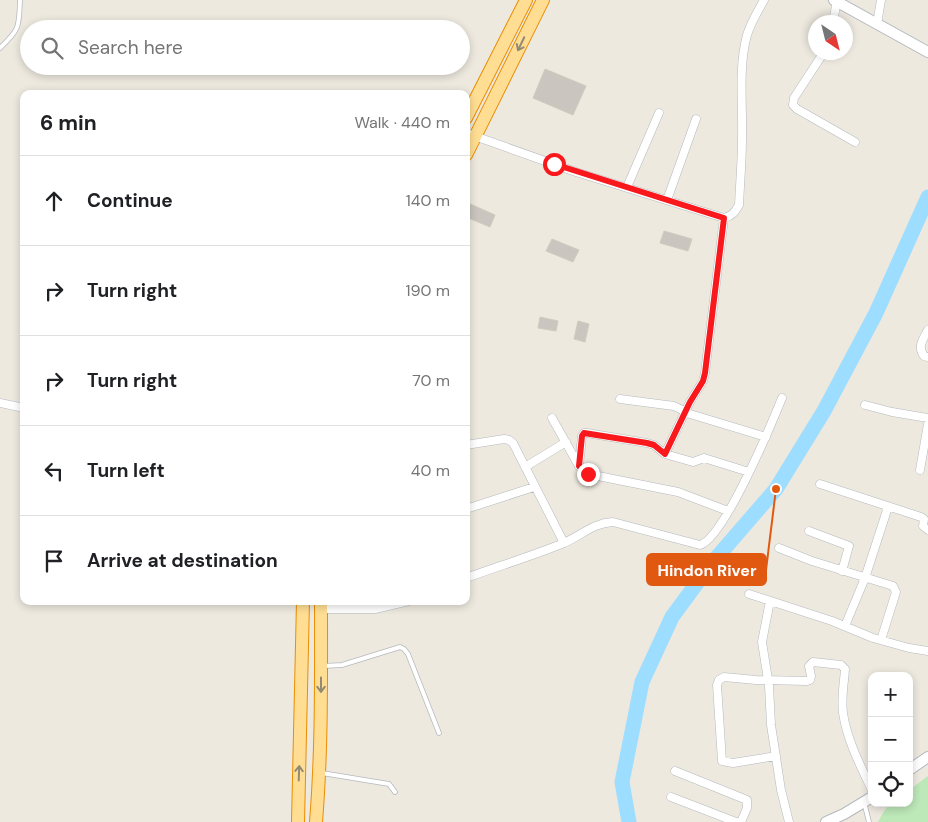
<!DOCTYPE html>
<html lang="en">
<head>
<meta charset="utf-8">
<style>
	:root { --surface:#fff; --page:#f6f6f6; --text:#202124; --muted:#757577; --line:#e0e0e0 }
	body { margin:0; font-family:"DM Sans",sans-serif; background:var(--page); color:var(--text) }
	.controls { position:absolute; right:15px; bottom:15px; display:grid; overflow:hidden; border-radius:10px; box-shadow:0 2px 8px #0003 }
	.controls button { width:45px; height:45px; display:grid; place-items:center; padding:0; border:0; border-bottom:1px solid var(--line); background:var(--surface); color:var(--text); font:25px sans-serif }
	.compass { position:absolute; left:808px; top:15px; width:45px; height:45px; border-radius:50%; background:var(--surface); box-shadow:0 2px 8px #0003; rotate:145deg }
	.stop { position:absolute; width:15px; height:15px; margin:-11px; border:4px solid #f9191c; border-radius:50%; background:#fff }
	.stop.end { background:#f9191c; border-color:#fff; box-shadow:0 1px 5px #0008 }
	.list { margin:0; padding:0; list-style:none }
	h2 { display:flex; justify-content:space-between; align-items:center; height:65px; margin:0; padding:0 20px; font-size:21px }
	h2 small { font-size:16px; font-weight:400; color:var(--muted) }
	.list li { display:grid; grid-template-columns:32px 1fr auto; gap:15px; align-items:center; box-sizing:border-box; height:90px; padding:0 20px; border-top:1px solid var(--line) }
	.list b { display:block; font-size:19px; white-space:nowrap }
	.list em { font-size:16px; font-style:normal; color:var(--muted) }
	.icon { flex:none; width:28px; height:28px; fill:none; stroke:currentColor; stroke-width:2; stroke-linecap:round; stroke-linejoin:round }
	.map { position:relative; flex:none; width:928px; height:822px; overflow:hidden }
	.search { position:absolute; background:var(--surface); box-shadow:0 2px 8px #0003; left:20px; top:20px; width:450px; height:55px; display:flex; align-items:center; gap:12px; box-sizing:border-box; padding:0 18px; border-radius:28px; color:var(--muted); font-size:19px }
	.panel { position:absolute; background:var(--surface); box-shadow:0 2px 8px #0003; left:20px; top:90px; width:450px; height:515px; border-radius:10px }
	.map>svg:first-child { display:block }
	.green { fill:#bde8b8 }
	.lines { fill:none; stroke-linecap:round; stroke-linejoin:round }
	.river { stroke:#9dddff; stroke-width:15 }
	.building { fill:#cac5be; stroke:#d2cabd }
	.service-casing { stroke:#b5b9be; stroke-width:5.5 }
	.minor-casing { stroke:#b5b9be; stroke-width:9 }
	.tertiary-casing { stroke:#b5b9be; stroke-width:12 }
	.trunk-casing { stroke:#ec8d00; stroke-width:14 }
	.service { stroke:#fff; stroke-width:4 }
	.minor { stroke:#fff; stroke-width:8 }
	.tertiary { stroke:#fff; stroke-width:10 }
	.trunk { stroke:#ffde93; stroke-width:12 }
	.oneway { stroke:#928a73 }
	.route { stroke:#f9191c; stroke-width:6 }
	.leader { fill:none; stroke:#e15910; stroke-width:2 }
	.callout-dot { fill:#e15910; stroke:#fff; stroke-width:2 }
	.callout { fill:#e15910; stroke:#e15910; stroke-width:2 }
	.callout-label { font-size:16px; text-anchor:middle; font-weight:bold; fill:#fff }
</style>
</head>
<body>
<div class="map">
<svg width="928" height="822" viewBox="0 0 928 822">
	<rect width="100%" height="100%" fill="#ede9df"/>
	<!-- green -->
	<path class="green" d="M 928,776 L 928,822 L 878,822 C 888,804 888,803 909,803 L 909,790 Z"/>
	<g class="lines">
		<!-- river -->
		<path class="river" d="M 629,822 L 622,782 L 642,682 L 672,617 L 711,564 L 776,489 L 824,411 L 876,313 L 928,197"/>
	</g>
	<!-- building -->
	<path class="building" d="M 545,69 L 586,86 L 573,115 L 533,98 Z
		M 468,203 L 495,215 L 490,227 L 466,217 Z
		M 664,231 L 692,239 L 688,251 L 660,243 Z
		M 552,239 L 579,250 L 573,262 L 546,251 Z
		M 540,317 L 558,321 L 556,331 L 538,328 Z
		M 578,321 L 589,324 L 585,342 L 574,339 Z"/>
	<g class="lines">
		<defs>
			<path id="service" d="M 0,48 C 20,29 19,27 20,0
				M 323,666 L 342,665 L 400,647 L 404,649 L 408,654 L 439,733
				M 322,773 L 389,784 L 395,792
				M 864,802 L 869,822"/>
			<path id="minor" d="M 833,22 L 837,0
				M 877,24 L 881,0
				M 824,52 L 794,98 L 793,105 L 797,109 L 855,142
				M 466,133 L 576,172 L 724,218 C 732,216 735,212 739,205 C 740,183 742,161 742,139 C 743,105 738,68 747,35 C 751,22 758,11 764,0
				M 627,187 L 659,113
				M 667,200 L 696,119
				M 928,330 C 923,339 917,347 924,356 L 928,357
				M 620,399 L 674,406 L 690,414 L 766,437
				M 0,403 L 24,408
				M 865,405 L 892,412 L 928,418
				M 552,418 L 579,466 L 588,474 L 678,492 L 728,511
				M 466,445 L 504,439 L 509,440 L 513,443 L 564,543
				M 665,454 L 690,402 L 703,381 L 705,373 L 724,218
				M 579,466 L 582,436 L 584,433 L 587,433 L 647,443 L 654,445 L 665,454 L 693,462 L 704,458 L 749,472
				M 525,467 L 566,442
				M 920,470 L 928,424
				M 820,484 L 921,517 L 924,519 L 923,526 L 928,530
				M 466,509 L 534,487
				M 809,531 L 849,546 L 842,571
				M 779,548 L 812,561 L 893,586 L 896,592 L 881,640
				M 466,578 C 499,566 532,556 564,543 C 582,535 593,523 613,522 L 700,545 C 724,538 771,425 782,398
				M 749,594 L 832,621 L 873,638 L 909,648 L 928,651
				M 770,601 L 762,642 L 769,686 L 771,725 L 781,790 L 789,822
				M 321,609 L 375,609 L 409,601
				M 845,626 L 865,578 L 888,507
				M 776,756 L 733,763 L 722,761 L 717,685 L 719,680 L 724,677 L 756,680 L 807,681 L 810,680 L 811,676 L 809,666 L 813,662 L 841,665 L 845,669 C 844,684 841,698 843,713 C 847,740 860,765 872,790
				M 675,771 L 747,800 L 747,808 L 741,822
				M 671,797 L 736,822"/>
			<path id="tertiary" d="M 834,0 L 928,52
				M 909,770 L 928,757
				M 826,822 L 844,814 L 872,797"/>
			<path id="trunk" d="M 466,118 L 526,0
				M 466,155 L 543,0
				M 298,822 L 303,601
				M 316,822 C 322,748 321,675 321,601"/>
		</defs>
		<!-- service casing -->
		<use href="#service" class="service-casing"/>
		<!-- minor casing -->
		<use href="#minor" class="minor-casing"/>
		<!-- tertiary casing -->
		<use href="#tertiary" class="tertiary-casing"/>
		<!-- trunk casing -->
		<use href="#trunk" class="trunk-casing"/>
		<!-- service -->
		<use href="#service" class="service"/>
		<!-- minor -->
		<use href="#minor" class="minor"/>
		<!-- tertiary -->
		<use href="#tertiary" class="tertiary"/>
		<!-- trunk -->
		<use href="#trunk" class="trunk"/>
	</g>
	<!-- one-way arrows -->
	<defs><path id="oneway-shaft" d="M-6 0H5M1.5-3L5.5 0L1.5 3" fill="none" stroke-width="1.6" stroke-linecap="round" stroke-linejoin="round" transform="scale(1.25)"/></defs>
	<g class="oneway">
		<use href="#oneway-shaft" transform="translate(521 44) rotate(116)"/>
		<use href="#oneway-shaft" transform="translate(321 685) rotate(90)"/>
		<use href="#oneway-shaft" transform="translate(299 773) rotate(-88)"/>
	</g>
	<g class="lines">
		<!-- route -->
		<path class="route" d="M 554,164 L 724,218 L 705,373 L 703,381 L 690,402 L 665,454 L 654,445 L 647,443 L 584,433 L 582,436 L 579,466 L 588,474"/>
	</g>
	<!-- callouts -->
	<path class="leader" d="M776 489L766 570"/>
	<circle class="callout-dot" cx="776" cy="489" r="5"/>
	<rect class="callout" x="647" y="554" width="119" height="31" rx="5"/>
	<g class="callout-label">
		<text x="707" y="576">Hindon River</text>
	</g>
</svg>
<div class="controls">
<button>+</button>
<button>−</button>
<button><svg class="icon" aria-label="locate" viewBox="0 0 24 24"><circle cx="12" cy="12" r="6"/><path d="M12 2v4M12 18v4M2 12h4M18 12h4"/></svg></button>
</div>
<svg class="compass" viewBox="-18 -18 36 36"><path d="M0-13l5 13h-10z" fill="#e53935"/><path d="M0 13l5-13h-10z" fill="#757577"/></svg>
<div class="stop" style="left:554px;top:164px"></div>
<div class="stop end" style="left:588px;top:474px"></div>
<div class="search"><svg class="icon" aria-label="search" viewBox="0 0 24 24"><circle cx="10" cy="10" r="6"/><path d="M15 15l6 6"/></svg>Search here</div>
<section class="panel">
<h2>6 min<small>Walk · 440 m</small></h2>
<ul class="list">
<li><svg class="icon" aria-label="ahead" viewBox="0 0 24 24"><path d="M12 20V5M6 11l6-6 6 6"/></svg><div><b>Continue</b></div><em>140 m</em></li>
<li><svg class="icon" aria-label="right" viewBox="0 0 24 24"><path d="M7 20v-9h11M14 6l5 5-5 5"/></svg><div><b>Turn right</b></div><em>190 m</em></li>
<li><svg class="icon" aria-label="right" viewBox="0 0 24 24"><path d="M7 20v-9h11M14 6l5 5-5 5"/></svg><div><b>Turn right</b></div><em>70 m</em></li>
<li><svg class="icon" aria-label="left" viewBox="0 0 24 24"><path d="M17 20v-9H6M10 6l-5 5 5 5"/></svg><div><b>Turn left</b></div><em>40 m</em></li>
<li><svg class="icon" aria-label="arrive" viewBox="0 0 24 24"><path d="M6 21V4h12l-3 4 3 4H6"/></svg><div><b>Arrive at destination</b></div></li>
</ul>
</section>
</div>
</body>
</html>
